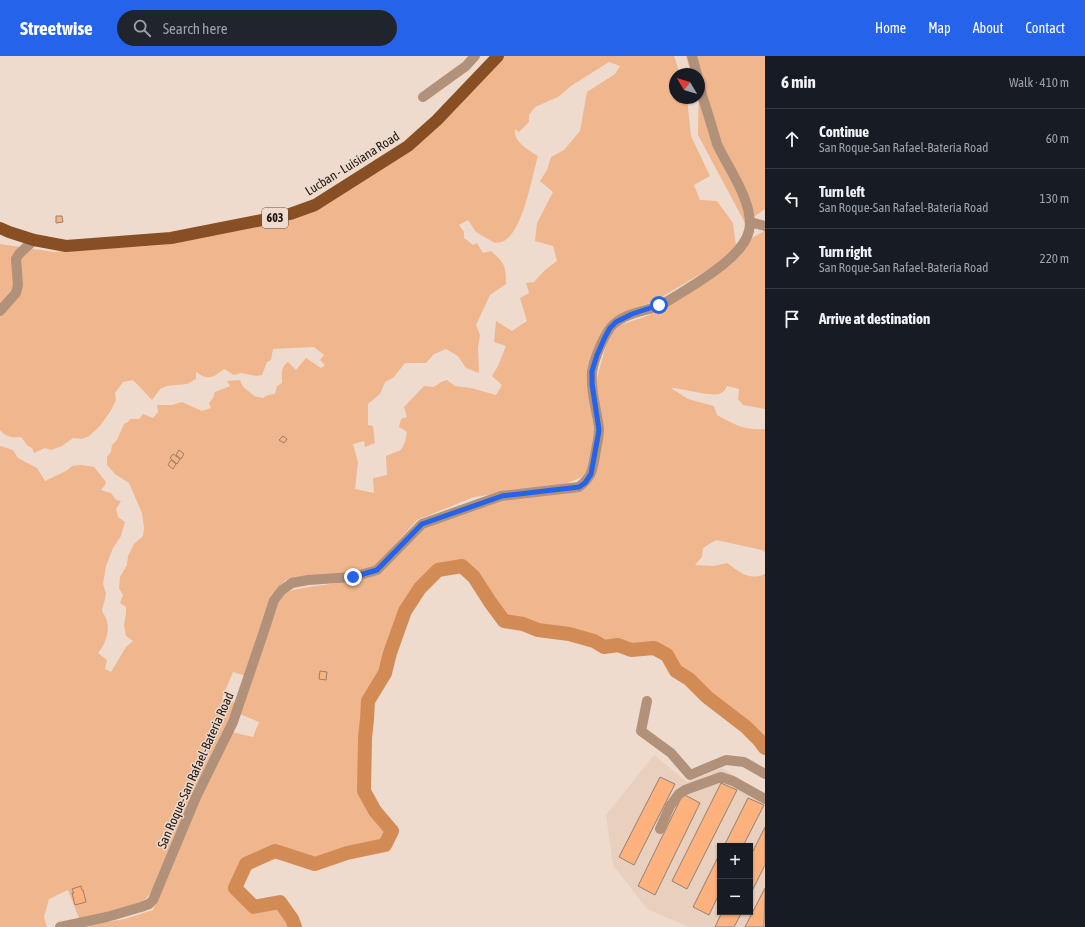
<!DOCTYPE html>
<html lang="en">
<head>
<meta charset="utf-8">
<style>
	:root { --surface:#171b24; --page:#20242c; --text:#f1f3f6; --muted:#9ea1a6; --line:#363941; --accent:#2563eb }
	body { margin:0; font-family:"Asap Condensed",sans-serif; background:var(--page); color:var(--text) }
	.controls { position:absolute; right:12px; bottom:12px; display:grid; overflow:hidden; border-radius:0px; box-shadow:0 1px 3px #0004 }
	.controls button { width:36px; height:36px; display:grid; place-items:center; padding:0; border:0; border-bottom:1px solid var(--line); background:var(--surface); color:var(--text); font:20px sans-serif }
	.compass { position:absolute; left:669px; top:12px; width:36px; height:36px; border-radius:50%; background:var(--surface); box-shadow:0 1px 3px #0004; rotate:308deg }
	.stop { position:absolute; width:12px; height:12px; margin:-9px; border:3px solid #2563eb; border-radius:50%; background:#fff }
	.stop.end { background:#2563eb; border-color:#fff; box-shadow:0 1px 4px #0008 }
	.list { margin:0; padding:0; list-style:none }
	h2 { display:flex; justify-content:space-between; align-items:center; height:52px; margin:0; padding:0 16px; font-size:17px }
	h2 small { font-size:13px; font-weight:400; color:var(--muted) }
	.list li { display:grid; grid-template-columns:26px 1fr auto; gap:12px; align-items:center; box-sizing:border-box; height:60px; padding:0 16px; border-top:1px solid var(--line) }
	.list b { display:block; font-size:15px; white-space:nowrap }
	.list p { margin:0; font-size:13px; white-space:nowrap; color:var(--muted) }
	.list em { font-size:13px; font-style:normal; color:var(--muted) }
	.icon { flex:none; width:22px; height:22px; fill:none; stroke:currentColor; stroke-width:2; stroke-linecap:round; stroke-linejoin:round }
	.map { position:relative; flex:none; width:765px; height:871px; overflow:hidden }
	header { display:flex; align-items:center; gap:24px; box-sizing:border-box; height:56px; padding:0 20px; background:var(--accent); color:#fff }
	header strong { font-size:19px }
	nav { display:flex; gap:22px; margin-inline-start:auto; font-size:14px }
	.search { width:280px; height:36px; background:var(--page); display:flex; align-items:center; gap:10px; box-sizing:border-box; padding:0 14px; border-radius:22px; color:var(--muted); font-size:15px }
	main { display:flex }
	aside { flex:1; background:var(--surface) }
	.map>svg:first-child { display:block }
	.built { fill:#e9cfbd; fill-rule:evenodd }
	.green { fill:#f0b68e; fill-rule:evenodd }
	.lines { fill:none; stroke-linecap:round; stroke-linejoin:round }
	.river { stroke:#d38b56; stroke-width:14 }
	.building { fill:#fdb17c; stroke:#938276 }
	.minor { stroke:#b2917b; stroke-width:10 }
	.major { stroke:#874f23; stroke-width:12 }
	.route { stroke:#2563eb; stroke-width:5 }
	.labels { text-anchor:middle; stroke-width:3; stroke-linejoin:round; paint-order:stroke }
	.shield { fill:#eedbce; stroke:#5b504a; stroke-width:1 }
	.shield-label { font-size:12px; font-weight:bold; fill:#1c1511 }
	.street-label { font-size:13px; fill:#1c1511; stroke:#eedbce }
</style>
</head>
<body>
<header>
<strong>Streetwise</strong>
<div class="search"><svg class="icon" aria-label="search" viewBox="0 0 24 24"><circle cx="10" cy="10" r="6"/><path d="M15 15l6 6"/></svg>Search here</div>
<nav><a>Home</a><a>Map</a><a>About</a><a>Contact</a></nav>
</header>
<main>
<div class="map">
<svg width="765" height="871" viewBox="0 0 765 871">
	<rect width="100%" height="100%" fill="#eedbce"/>
	<!-- built -->
	<path class="built" d="M 654,699 L 687,726 L 722,712 L 765,739 L 765,871 L 689,871 L 647,853 L 613,809 L 606,759 ZM 720,790 L 750,790 L 750,856 L 720,856 Z"/>
	<!-- green -->
	<path class="green" d="M 501,0 L 674,0 L 680,18 L 675,18 L 675,42 L 687,42 L 691,80 L 710,120 L 694,129 L 700,144 L 717,145 L 733,167 L 736,190 L 724,204 L 655,245 L 629,254 L 613,264 L 588,324 L 594,376 L 589,412 L 582,421 L 565,428 L 474,441 L 417,464 L 376,509 L 355,516 L 286,524 L 270,540 L 246,620 L 233,616 L 222,642 L 237,647 L 154,832 L 146,843 L 136,851 L 79,862 L 68,834 L 49,843 L 44,861 L 47,871 L 0,871 L 0,390 L 13,394 L 18,402 L 37,412 L 45,425 L 66,415 L 72,410 L 81,409 L 94,411 L 106,426 L 105,429 L 101,434 L 111,437 L 116,444 L 121,445 L 116,453 L 118,461 L 125,466 L 121,480 L 113,492 L 106,510 L 103,528 L 106,537 L 105,543 L 102,554 C 103,558 107,562 107,566 C 110,577 104,590 98,597 L 107,604 L 105,613 L 111,616 L 126,591 L 133,585 L 126,580 L 124,569 L 126,557 L 126,551 L 120,547 L 123,539 L 119,532 L 120,521 L 127,509 L 128,500 L 134,488 L 143,480 L 144,472 L 142,457 L 129,427 L 115,418 L 107,409 L 107,401 L 111,396 L 112,389 L 117,384 L 124,368 L 128,366 L 130,363 L 139,363 L 143,358 L 153,362 L 158,356 L 157,349 L 172,349 L 182,346 L 202,355 L 211,352 L 209,347 L 213,342 L 215,336 L 230,330 L 227,325 L 240,324 C 244,335 247,332 254,340 L 263,342 L 268,339 L 275,338 L 277,330 L 282,327 C 282,319 280,312 288,306 L 296,314 L 306,302 L 321,312 L 325,309 L 320,304 L 324,299 L 314,291 L 273,293 L 271,304 L 267,306 L 262,319 L 256,320 L 241,317 L 234,319 L 224,313 C 212,322 209,325 196,316 L 196,323 L 187,328 L 167,330 L 160,333 L 152,344 L 133,324 L 123,326 L 115,337 L 116,344 L 110,356 L 99,371 L 89,380 L 82,383 L 73,382 L 62,390 L 51,394 L 45,392 L 34,397 L 32,392 L 28,390 L 21,381 C 12,382 6,381 0,374 L 0,188 L 54,196 L 163,189 L 305,159 L 342,136 L 407,91 ZM 609,6 L 620,10 L 615,18 L 587,36 L 580,75 L 564,94 L 551,101 L 547,114 L 540,125 L 553,136 L 537,167 L 535,185 L 553,190 L 557,205 L 545,214 L 534,226 L 526,227 L 529,237 L 520,242 L 527,265 L 512,275 L 496,265 L 494,286 L 506,290 L 498,310 L 492,320 L 502,329 L 496,339 L 471,332 L 455,330 L 447,324 L 441,326 L 434,331 L 424,330 L 404,351 L 407,361 L 401,363 L 399,371 L 407,376 L 405,386 L 401,394 L 386,400 L 387,419 L 373,422 L 374,437 L 355,433 L 358,406 L 353,388 L 364,385 L 365,391 L 375,387 L 373,370 L 368,369 L 368,348 L 380,338 L 385,326 L 394,321 L 405,307 L 426,307 L 434,298 L 446,293 L 458,300 L 466,312 L 479,317 L 478,292 L 480,279 L 476,269 L 490,239 L 506,228 C 506,210 505,207 491,195 L 483,197 L 477,187 L 473,189 L 464,182 L 464,176 L 459,169 L 468,164 L 476,176 L 495,187 C 497,187 501,186 504,185 C 523,175 532,120 538,100 C 529,94 513,86 515,73 L 519,76 L 529,66 L 529,59 L 535,51 L 558,41 L 571,30 Z
		M 686,0 L 765,0 L 765,153 L 745,167 L 698,79 L 699,18 L 691,18 Z
		M 764,175 L 765,175 L 765,353 L 743,349 L 738,343 L 739,333 L 727,330 C 726,332 724,336 721,337 C 715,342 681,332 671,332 L 688,343 L 714,350 L 717,359 C 733,368 746,375 765,373 L 765,496 L 762,494 L 716,484 L 703,492 L 702,501 L 695,509 L 714,510 L 727,507 C 740,516 748,525 765,518 L 765,686 L 761,681 L 747,668 L 710,640 L 692,620 L 679,614 L 668,596 L 655,588 L 632,591 L 620,584 L 604,587 L 598,582 L 574,575 L 508,562 L 479,519 L 462,506 L 437,509 L 418,528 L 402,553 L 387,596 L 381,615 L 365,643 L 360,702 L 361,738 L 390,776 L 384,787 L 347,794 L 317,804 L 274,790 L 245,804 L 231,836 L 254,858 L 278,853 L 287,863 L 291,871 L 80,871 L 125,863 L 153,854 L 192,756 L 232,676 L 253,681 L 259,666 L 240,658 L 275,547 L 284,536 L 308,531 L 354,525 L 378,518 L 419,473 L 502,443 L 579,434 L 595,418 L 594,333 L 608,282 L 620,269 L 647,260 L 663,251 L 752,182 Z"/>
	<g class="lines">
		<!-- river -->
		<path class="river" d="M 295,871 L 292,863 L 280,846 L 254,851 L 235,832 L 246,808 L 275,795 L 315,808 L 347,797 L 385,789 L 392,775 L 375,755 L 364,735 L 365,682 L 367,663 L 368,645 L 385,617 L 390,597 L 405,555 L 420,532 L 438,514 L 462,510 L 474,521 L 490,546 L 504,565 L 523,568 L 538,574 L 569,578 L 594,585 L 604,591 L 618,589 L 631,594 L 654,592 L 667,599 L 676,615 L 689,623 L 707,641 L 746,671 L 759,684 L 765,692"/>
	</g>
	<!-- building -->
	<path class="building" d="M 56,160 L 62,160 L 63,166 L 56,167 Z
		M 283,380 L 287,383 L 284,387 L 279,384 Z
		M 179,394 L 184,398 L 181,403 L 176,399 Z
		M 173,398 L 180,403 L 177,408 L 170,402 Z
		M 171,404 L 176,408 L 173,413 L 168,409 Z
		M 320,615 L 327,616 L 326,624 L 319,623 Z
		M 660,721 L 675,728 L 634,809 L 619,801 Z
		M 721,727 L 737,734 L 687,833 L 672,825 Z
		M 683,738 L 700,747 L 655,839 L 638,830 Z
		M 748,742 L 764,749 L 743,790 L 724,790 Z
		M 765,771 L 765,809 L 750,839 L 750,801 Z
		M 720,797 L 720,836 L 709,859 L 693,851 Z
		M 81,830 L 82,834 L 83,834 L 86,846 L 75,849 L 72,837 L 74,837 L 72,833 Z
		M 765,832 L 764,871 L 745,871 Z
		M 722,856 L 742,856 L 734,871 L 715,871 Z"/>
	<g class="lines">
		<!-- minor -->
		<path class="minor" d="M 692,0 L 697,18
			M 423,41 L 466,10 L 475,0
			M 750,166 L 765,170
			M 0,255 L 16,237 L 18,229 L 16,203 L 19,198 L 34,184
			M 647,645 L 641,675 L 671,697 L 690,719 L 726,704 L 744,706 L 765,718
			M 660,773 L 670,750 L 679,738 L 685,734 L 721,721 L 733,725 L 765,743
			M 60,871 L 107,861 L 141,851 L 149,848 L 153,844 L 196,741 L 233,666 L 263,578 L 274,544 L 282,534 L 292,527 L 308,524 L 353,521 L 377,514 L 422,468 L 501,440 L 579,431 C 592,420 592,416 595,400 C 596,392 599,382 599,373 C 597,354 590,335 592,316 C 594,303 603,281 611,271 C 623,257 644,256 660,249 C 667,246 674,241 681,237 C 702,224 743,200 749,175 C 755,148 728,112 717,88 C 715,81 713,74 711,68 C 707,54 702,41 699,27"/>
		<!-- major -->
		<path class="major" d="M 0,172 L 9,176 L 34,184 L 66,190 L 171,182 L 272,162 L 290,158 L 315,149 L 408,90 L 437,64 L 498,0"/>
	</g>
	<g class="lines">
		<!-- route -->
		<path class="route" d="M 353,521 L 377,514 L 422,468 L 502,440 L 579,431 L 585,427 L 591,418 L 598,380 L 599,374 L 592,328 L 592,315 L 597,299 L 605,281 L 610,272 L 616,266 L 632,258 L 659,249"/>
	</g>
	<g class="labels">
		<!-- shield labels -->
		<rect class="shield" x="262" y="152" width="26" height="20" rx="3"/>
		<g class="shield-label">
			<text x="275" y="166">603</text>
		</g>
		<!-- street labels -->
		<g class="street-label">
			<text transform="translate(352 107) rotate(-32)" y="5">Lucban - Luisiana Road</text>
			<text transform="translate(195 714) rotate(-66)" y="5">San Roque-San Rafael-Bateria Road</text>
		</g>
	</g>
</svg>
<div class="controls">
<button>+</button>
<button>−</button>
</div>
<svg class="compass" viewBox="-18 -18 36 36"><path d="M0-13l5 13h-10z" fill="#e53935"/><path d="M0 13l5-13h-10z" fill="#9ea1a6"/></svg>
<div class="stop" style="left:659px;top:249px"></div>
<div class="stop end" style="left:353px;top:521px"></div>
</div>
<aside>
<h2>6 min<small>Walk · 410 m</small></h2>
<ul class="list">
<li><svg class="icon" aria-label="ahead" viewBox="0 0 24 24"><path d="M12 20V5M6 11l6-6 6 6"/></svg><div><b>Continue</b><p>San Roque-San Rafael-Bateria Road</p></div><em>60 m</em></li>
<li><svg class="icon" aria-label="left" viewBox="0 0 24 24"><path d="M17 20v-9H6M10 6l-5 5 5 5"/></svg><div><b>Turn left</b><p>San Roque-San Rafael-Bateria Road</p></div><em>130 m</em></li>
<li><svg class="icon" aria-label="right" viewBox="0 0 24 24"><path d="M7 20v-9h11M14 6l5 5-5 5"/></svg><div><b>Turn right</b><p>San Roque-San Rafael-Bateria Road</p></div><em>220 m</em></li>
<li><svg class="icon" aria-label="arrive" viewBox="0 0 24 24"><path d="M6 21V4h12l-3 4 3 4H6"/></svg><div><b>Arrive at destination</b></div></li>
</ul>
</aside>
</main>
</body>
</html>
